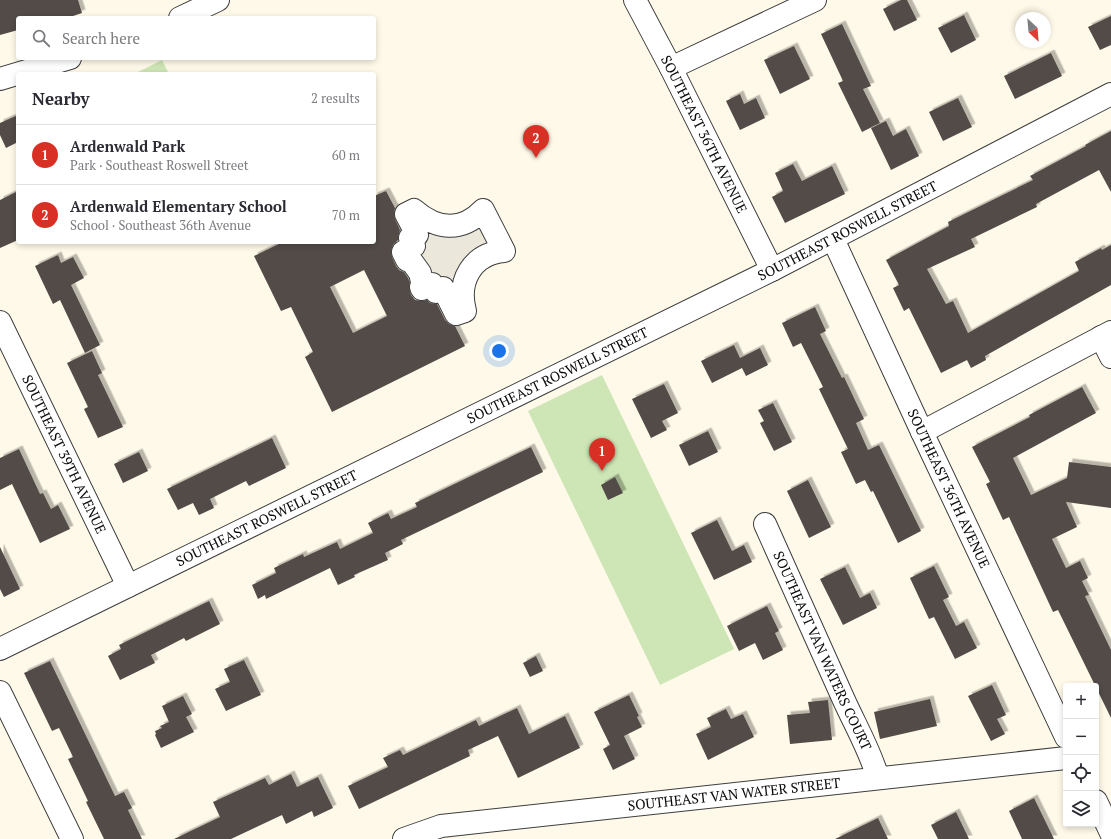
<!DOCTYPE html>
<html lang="en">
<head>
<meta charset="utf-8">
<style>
	:root { --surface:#fff; --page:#f2f2f3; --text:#2b2b33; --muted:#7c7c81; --line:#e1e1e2; --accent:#d93025 }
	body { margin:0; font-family:"PT Serif",serif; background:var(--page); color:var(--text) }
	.controls { position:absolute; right:12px; bottom:12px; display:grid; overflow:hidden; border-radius:4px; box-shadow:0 2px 6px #0003 }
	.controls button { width:36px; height:36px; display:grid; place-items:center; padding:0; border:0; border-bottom:1px solid var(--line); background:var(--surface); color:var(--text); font:20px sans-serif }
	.compass { position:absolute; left:1015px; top:12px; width:36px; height:36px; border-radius:50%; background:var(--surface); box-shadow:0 2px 6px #0003; rotate:154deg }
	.you { position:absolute; left:499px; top:351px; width:14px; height:14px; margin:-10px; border:3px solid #fff; border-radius:50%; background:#1a73e8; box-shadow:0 0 0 6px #1a73e833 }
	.badge { display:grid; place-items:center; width:26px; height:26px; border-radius:50%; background:var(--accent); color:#fff; font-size:13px; font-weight:700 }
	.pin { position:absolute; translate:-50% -33px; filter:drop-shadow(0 1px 2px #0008) }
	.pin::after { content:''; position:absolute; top:21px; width:14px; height:12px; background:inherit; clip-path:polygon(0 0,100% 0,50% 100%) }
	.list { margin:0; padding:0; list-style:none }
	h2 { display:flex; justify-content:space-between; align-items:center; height:52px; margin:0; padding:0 16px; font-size:17px }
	h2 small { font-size:13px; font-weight:400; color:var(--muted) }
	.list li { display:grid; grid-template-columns:26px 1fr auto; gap:12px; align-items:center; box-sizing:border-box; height:60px; padding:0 16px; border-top:1px solid var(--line) }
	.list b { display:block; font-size:15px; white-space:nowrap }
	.list p { margin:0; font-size:13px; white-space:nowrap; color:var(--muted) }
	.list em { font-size:13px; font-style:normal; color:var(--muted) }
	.icon { flex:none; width:22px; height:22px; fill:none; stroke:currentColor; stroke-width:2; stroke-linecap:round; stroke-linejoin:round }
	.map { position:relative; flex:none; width:1111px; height:839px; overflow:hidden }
	.search { position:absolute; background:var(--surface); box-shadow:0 2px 6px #0003; left:16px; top:16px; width:360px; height:44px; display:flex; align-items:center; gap:10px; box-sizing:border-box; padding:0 14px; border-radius:4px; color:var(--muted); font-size:15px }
	.panel { position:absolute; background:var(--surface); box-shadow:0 2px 6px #0003; left:16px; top:72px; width:360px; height:172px; border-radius:4px }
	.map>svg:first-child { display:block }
	.green { fill:#cee5b5 }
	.plaza { fill:#ebe7da }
	.building { fill:#524b47; fill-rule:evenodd; filter:url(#shadow) }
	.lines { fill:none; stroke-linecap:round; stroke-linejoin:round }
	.minor-casing { stroke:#3d3d3d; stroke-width:24 }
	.minor { stroke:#fff; stroke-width:22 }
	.labels { text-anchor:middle; stroke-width:4; stroke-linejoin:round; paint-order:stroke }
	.street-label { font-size:14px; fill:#0a0a0a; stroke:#fff }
</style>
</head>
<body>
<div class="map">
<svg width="1111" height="839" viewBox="0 0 1111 839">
	<defs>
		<filter id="shadow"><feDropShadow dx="3.5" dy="-3.5" stdDeviation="0" flood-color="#0004"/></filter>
	</defs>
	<rect width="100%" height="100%" fill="#fef9e8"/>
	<!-- green -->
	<path class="green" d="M 162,60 L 169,74 L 134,74 Z
		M 602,375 L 734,649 L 660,685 L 528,411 Z"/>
	<!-- plaza -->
	<path class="plaza" d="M 406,214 L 469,221 L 495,233 L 463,283 L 436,292 L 414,246 Z"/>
	<!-- building -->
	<path class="building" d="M 0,0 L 78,0 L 82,13 L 67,18 L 18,18 L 18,30 L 0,35 Z
		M 901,0 L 907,0 L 917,20 L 894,31 L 883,9 Z
		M 964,15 L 976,40 L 951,53 L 938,28 Z
		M 1111,16 L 1111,45 L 1100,50 L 1088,27 Z
		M 842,24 L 871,86 L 863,89 L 880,123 L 862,132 L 838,83 L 843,81 L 821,34 Z
		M 794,46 L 810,79 L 780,94 L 764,60 Z
		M 1051,53 L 1062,76 L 1015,99 L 1004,76 Z
		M 740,94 L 744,104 L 756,98 L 765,118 L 740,130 L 726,101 Z
		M 958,98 L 972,127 L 943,141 L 929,112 Z
		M 18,115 L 18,142 L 6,148 L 0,135 L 0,123 Z
		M 886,121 L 893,136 L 906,129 L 919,156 L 891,170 L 871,128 Z
		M 1111,131 L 1111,192 L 1099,170 L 1036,204 L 1037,207 L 971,239 L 975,247 L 927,269 L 946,304 L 953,301 L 968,333 L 1079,271 L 1075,262 L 1101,248 L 1102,250 L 1111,245 L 1111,285 L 985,356 L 986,360 L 971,368 L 967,360 L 941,373 L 909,308 L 904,311 L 893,288 L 899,285 L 886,260 L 949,226 L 948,222 L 1033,180 L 1030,176 L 1086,146 L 1085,145 Z
		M 793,164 L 802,181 L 832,166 L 845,194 L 785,223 L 772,197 L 783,191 L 775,173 Z
		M 18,191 L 18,240 L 0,248 L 0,200 Z
		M 386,191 L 395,208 L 394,214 L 395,219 L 400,230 L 398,237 L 398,240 L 393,245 L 391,251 L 392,257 L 396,266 L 399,270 L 404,272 L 408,278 L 410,283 L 409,287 L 411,295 L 415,300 L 422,301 L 427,300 L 430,303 L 437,304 L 445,320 L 449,324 L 455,326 L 465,346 L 332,412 L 305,357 L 313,352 L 291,307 L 281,311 L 254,256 L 283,242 L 374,242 L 374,196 ZM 364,270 L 387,316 L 353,333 L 330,287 Z
		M 58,255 L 61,263 L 73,257 L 84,278 L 71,285 L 100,345 L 85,353 L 60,300 L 53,304 L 35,266 Z
		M 815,307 L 826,331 L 820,334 L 842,378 L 844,377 L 864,419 L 856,423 L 868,450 L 879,445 L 921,531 L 898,543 L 873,491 L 871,492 L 865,480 L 856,484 L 841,452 L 848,449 L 819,389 L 823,387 L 801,343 L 793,347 L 782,323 Z
		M 734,345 L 740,358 L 760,348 L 768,365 L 746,376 L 742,368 L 712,383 L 701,361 Z
		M 92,351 L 102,373 L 98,375 L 123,427 L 98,438 L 84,409 L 88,407 L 67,363 Z
		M 664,384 L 678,413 L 662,421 L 667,430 L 651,438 L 632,399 Z
		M 1082,387 L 1096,413 L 1013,458 L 1031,495 L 1067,478 L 1069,462 L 1111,467 L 1111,508 L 1066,502 L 1077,527 L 1052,539 L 1066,568 L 1080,561 L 1088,578 L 1082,581 L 1089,595 L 1085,596 L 1111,650 L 1111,718 L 1058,610 L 1053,612 L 1009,517 L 1003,520 L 986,484 L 990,482 L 972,447 L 1030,417 L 1029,415 Z
		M 773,403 L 792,442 L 774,451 L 760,423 L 764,421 L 758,410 Z
		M 708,431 L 718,452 L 689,466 L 679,445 Z
		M 272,438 L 286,468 L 249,486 L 246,481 L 210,499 L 214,508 L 199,515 L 193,503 L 178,510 L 167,489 Z
		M 531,447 L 543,472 L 401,540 L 403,544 L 385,553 L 388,560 L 354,575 L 355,577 L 338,585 L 330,568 L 266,599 L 265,595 L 258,599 L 252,585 L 276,573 L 274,568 L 303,554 L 304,557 L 337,542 L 340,549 L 373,533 L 368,523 L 388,513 L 391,519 L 417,507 L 415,503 Z
		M 19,449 L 40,494 L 43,493 L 51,509 L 58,505 L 70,529 L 40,543 L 12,484 L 0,490 L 0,458 Z
		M 139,452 L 148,471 L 123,483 L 114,464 Z
		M 615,477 L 623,493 L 608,500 L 601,485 Z
		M 808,480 L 831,527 L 809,538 L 787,491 Z
		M 717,520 L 732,551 L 744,545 L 752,562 L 714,580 L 691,533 Z
		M 0,547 L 20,589 L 4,597 L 0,589 Z
		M 934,566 L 949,597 L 943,600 L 956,626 L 964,622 L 977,648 L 955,659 L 934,617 L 929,619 L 910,578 Z
		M 845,567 L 860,598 L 870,593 L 877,608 L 843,625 L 820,579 Z
		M 209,601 L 220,624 L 186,641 L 184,638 L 151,655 L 155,663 L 120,680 L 108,656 L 121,649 L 119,645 Z
		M 767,606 L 779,631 L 775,633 L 783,650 L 763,660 L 755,643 L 739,651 L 727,626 Z
		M 536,656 L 543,671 L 530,677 L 523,663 Z
		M 244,660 L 261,695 L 226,711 L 215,689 L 230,682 L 224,669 Z
		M 50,661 L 115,796 L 124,792 L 132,808 L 128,810 L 142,839 L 104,839 L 86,802 L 88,801 L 68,759 L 73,757 L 59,728 L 52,731 L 24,673 Z
		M 992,685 L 1006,715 L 997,719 L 1005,734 L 991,741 L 968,696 Z
		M 629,695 L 639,716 L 637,717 L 642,727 L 624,736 L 635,759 L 613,770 L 603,749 L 610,745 L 594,712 Z
		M 183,696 L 192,714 L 186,717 L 194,732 L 161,748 L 155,735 L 156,734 L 155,731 L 162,728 L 160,726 L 169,722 L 162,706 Z
		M 930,699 L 937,726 L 880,739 L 874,712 Z
		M 828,700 L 832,740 L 790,744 L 787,715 L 810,713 L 808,702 Z
		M 517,708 L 529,734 L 565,716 L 580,748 L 518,778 L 498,736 L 468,750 L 470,756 L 359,809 L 348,786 L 388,767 L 383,758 L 400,750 L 403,755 L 476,720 L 479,726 Z
		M 726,709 L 731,719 L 743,714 L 754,737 L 708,760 L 696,734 L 711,727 L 707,718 Z
		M 291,774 L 297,787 L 318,777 L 333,808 L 314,817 L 312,811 L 286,824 L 282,815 L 231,839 L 174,839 L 220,817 L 213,802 L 265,778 L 269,785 Z
		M 1034,798 L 1054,839 L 1022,839 L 1009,811 Z
		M 956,812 L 969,839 L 938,839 L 931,825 Z
		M 878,818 L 888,839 L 835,839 Z"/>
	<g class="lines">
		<defs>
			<g id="minor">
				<path id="s1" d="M 635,0 L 671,68 L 772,270"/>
				<path d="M 180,18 L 218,0"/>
				<path d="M 671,68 L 815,0"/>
				<path d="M 0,79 L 70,58"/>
				<path d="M 414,210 C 436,229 461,233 483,210 L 504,251 C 472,254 457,281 465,311 L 456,314 L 443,288 L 436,292 L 432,284 L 422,289 L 421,287 L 423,286 L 420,273 L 410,259 L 407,260 L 403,252 L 414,246 L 410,238 L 417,235 L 406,214 Z"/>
				<path id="s2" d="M 833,239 L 922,432 L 1066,737"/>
				<path id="s3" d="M 0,322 L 128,586"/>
				<path d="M 1101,337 L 1111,357"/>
				<path d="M 922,432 L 1111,332"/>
				<path id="s4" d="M 765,524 C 791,582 817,640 843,698 C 855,725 870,750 878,778"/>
				<path id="s5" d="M 0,649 L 772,270 L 1111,94"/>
				<path d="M 0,692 L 72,839"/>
				<path d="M 1096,801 L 1111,833"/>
				<path id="s6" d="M 404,839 L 441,826 L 1066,758"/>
			</g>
		</defs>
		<!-- minor casing -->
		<use href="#minor" class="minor-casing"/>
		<!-- minor -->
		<use href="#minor" class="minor"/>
	</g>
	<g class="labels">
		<!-- street labels -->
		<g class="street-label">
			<text dy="5" stroke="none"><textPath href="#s1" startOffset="151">SOUTHEAST 36TH AVENUE</textPath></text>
			<text dy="5" stroke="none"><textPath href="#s5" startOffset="945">SOUTHEAST ROSWELL STREET</textPath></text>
			<text dy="5" stroke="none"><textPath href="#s5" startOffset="621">SOUTHEAST ROSWELL STREET</textPath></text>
			<text dy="5" stroke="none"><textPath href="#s3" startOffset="147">SOUTHEAST 39TH AVENUE</textPath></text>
			<text dy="5" stroke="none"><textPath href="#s2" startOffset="275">SOUTHEAST 36TH AVENUE</textPath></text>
			<text dy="5" stroke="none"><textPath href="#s5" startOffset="297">SOUTHEAST ROSWELL STREET</textPath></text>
			<text dy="5" stroke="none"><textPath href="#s4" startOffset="139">SOUTHEAST VAN WATERS COURT</textPath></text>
			<text dy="5" stroke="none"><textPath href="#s6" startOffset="334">SOUTHEAST VAN WATER STREET</textPath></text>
		</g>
	</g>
</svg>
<div class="controls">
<button>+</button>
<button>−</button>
<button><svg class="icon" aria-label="locate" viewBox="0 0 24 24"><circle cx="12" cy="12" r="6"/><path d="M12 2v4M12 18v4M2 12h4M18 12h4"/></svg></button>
<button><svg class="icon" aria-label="layers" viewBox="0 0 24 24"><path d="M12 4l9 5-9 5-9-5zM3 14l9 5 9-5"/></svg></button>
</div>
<svg class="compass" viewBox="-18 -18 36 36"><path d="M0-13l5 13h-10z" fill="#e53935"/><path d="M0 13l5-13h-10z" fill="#7c7c81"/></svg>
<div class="you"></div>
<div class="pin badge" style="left:602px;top:471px">1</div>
<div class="pin badge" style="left:536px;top:158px">2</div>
<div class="search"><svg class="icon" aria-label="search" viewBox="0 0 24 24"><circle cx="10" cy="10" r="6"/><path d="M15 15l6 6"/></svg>Search here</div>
<section class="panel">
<h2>Nearby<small>2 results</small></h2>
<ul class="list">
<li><span class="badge">1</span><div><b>Ardenwald Park</b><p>Park · Southeast Roswell Street</p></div><em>60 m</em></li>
<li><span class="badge">2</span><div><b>Ardenwald Elementary School</b><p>School · Southeast 36th Avenue</p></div><em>70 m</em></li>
</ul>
</section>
</div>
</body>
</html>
